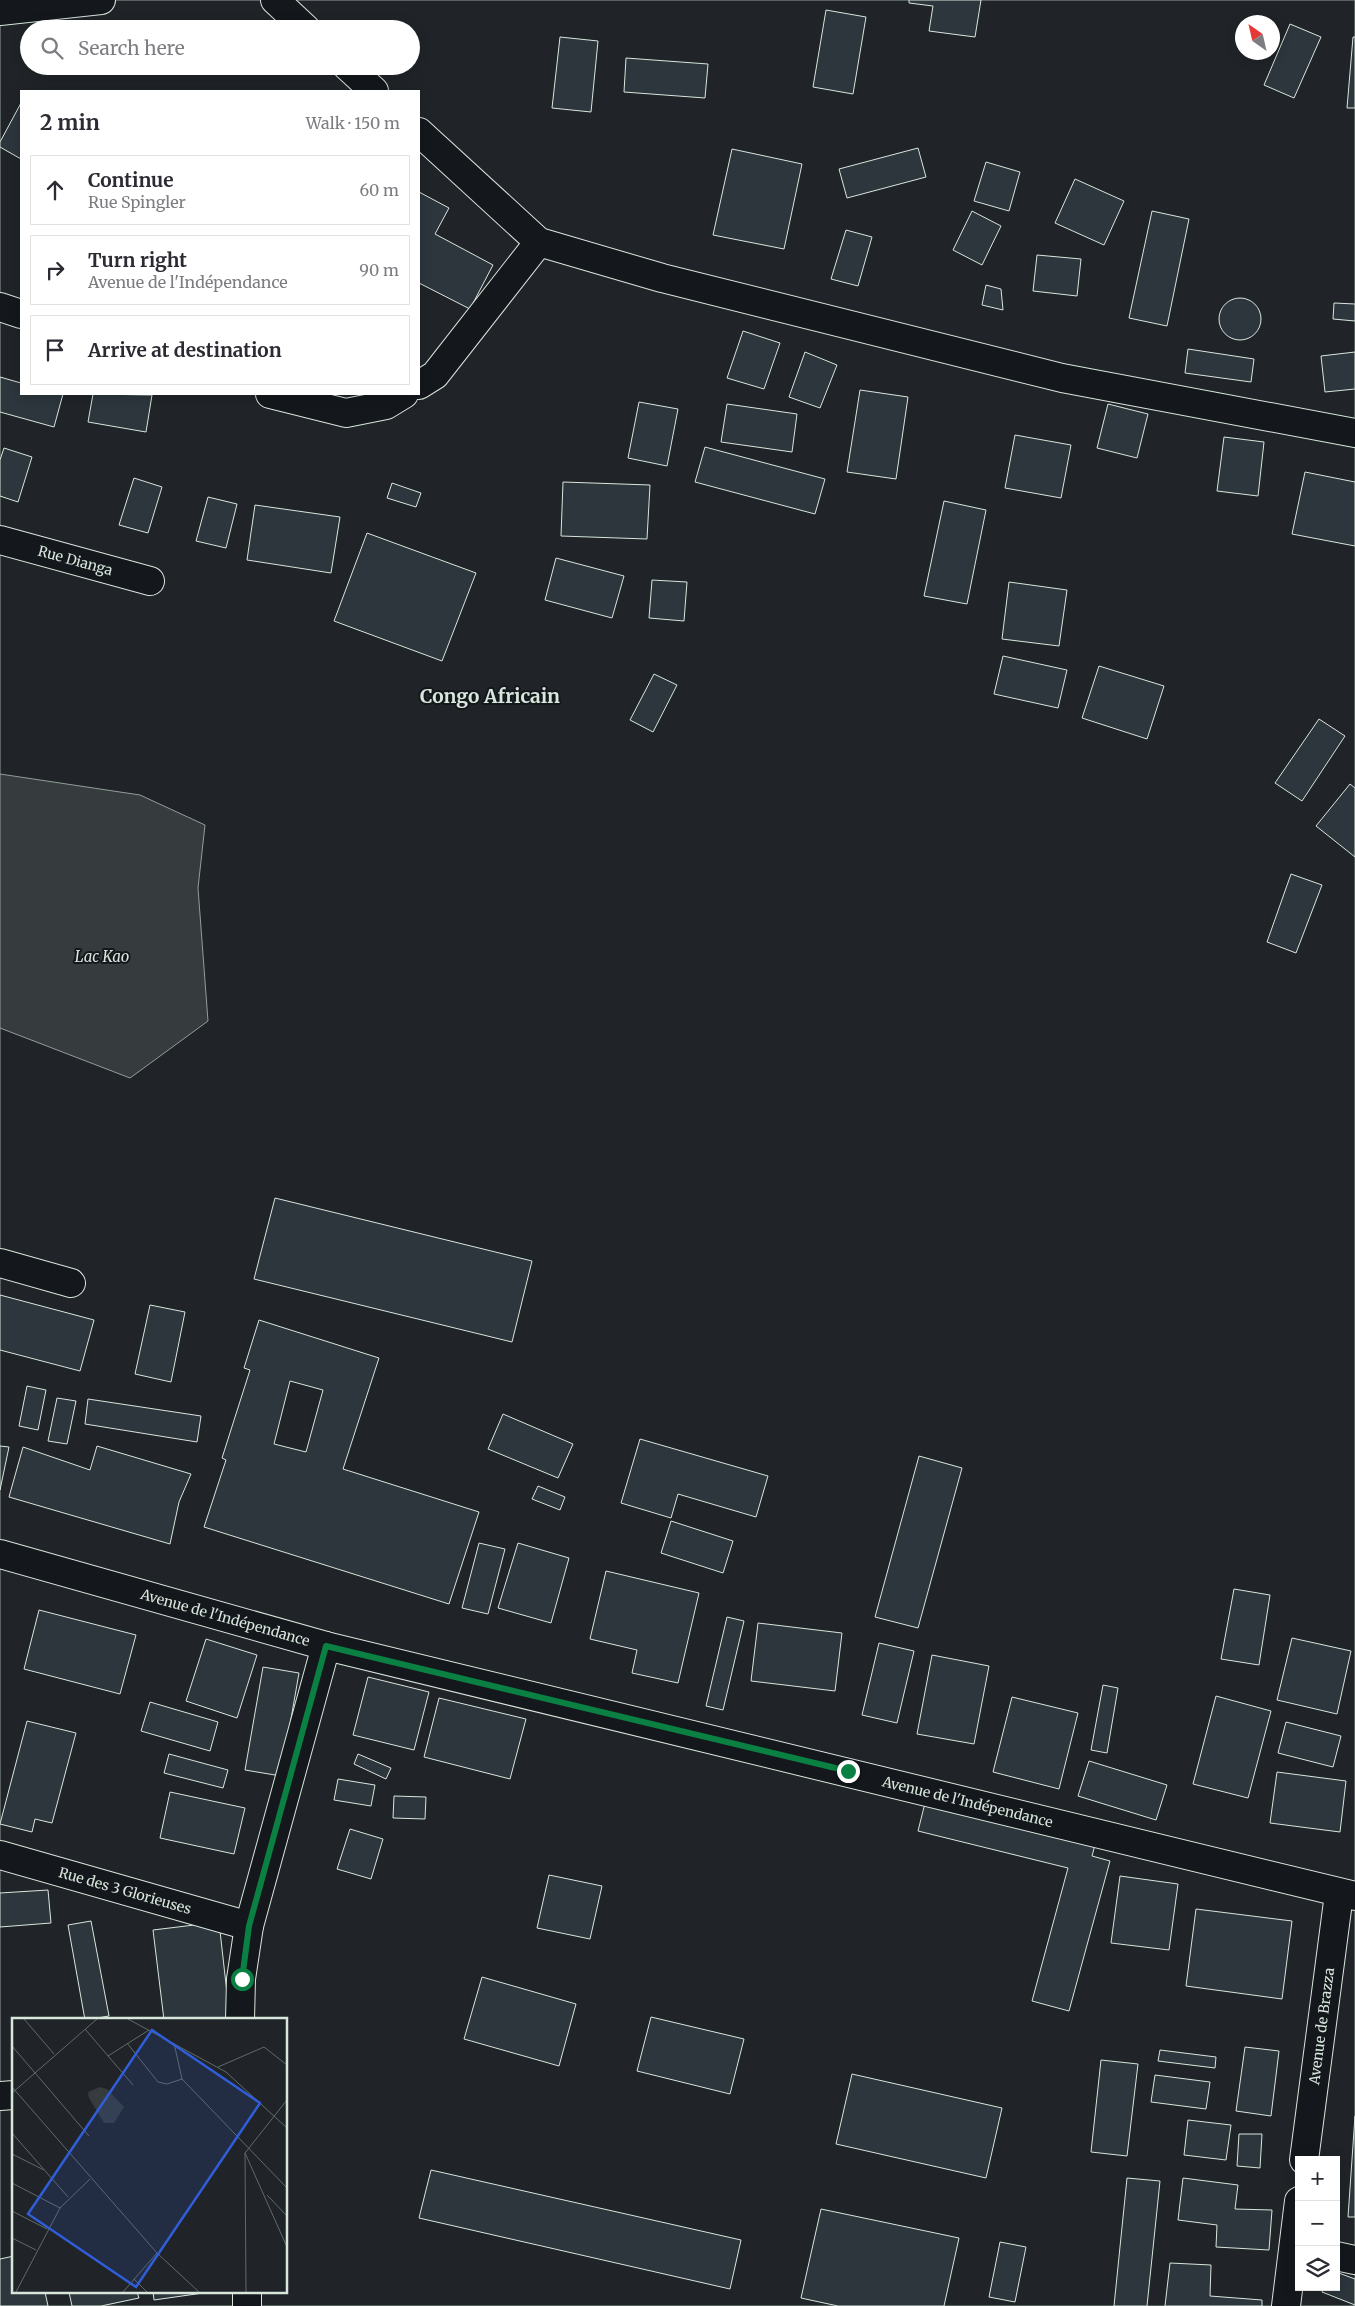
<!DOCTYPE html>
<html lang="en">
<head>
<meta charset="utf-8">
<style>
	:root { --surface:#fff; --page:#f7f7f7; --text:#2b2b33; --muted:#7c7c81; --line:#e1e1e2 }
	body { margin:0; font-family:Merriweather,serif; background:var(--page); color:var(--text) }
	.controls { position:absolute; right:15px; bottom:15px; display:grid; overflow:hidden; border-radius:0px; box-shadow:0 2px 12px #0003 }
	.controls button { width:45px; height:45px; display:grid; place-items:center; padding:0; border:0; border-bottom:1px solid var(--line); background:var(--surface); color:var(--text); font:25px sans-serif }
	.compass { position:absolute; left:1235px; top:15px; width:45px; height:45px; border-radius:50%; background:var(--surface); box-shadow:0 2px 12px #0003; rotate:326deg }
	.stop { position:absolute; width:15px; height:15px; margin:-11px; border:4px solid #0b8043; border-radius:50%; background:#fff }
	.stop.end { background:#0b8043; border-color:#fff; box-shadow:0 1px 5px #0008 }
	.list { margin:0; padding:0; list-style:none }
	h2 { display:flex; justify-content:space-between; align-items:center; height:65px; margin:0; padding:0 20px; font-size:21px }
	h2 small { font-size:16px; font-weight:400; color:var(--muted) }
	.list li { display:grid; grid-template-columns:32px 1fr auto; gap:15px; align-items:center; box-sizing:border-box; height:70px; margin:0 10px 10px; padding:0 10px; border:1px solid var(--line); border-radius:0px }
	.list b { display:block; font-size:19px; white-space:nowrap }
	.list p { margin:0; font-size:16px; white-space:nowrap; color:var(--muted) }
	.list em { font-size:16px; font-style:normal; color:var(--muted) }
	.icon { flex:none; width:28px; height:28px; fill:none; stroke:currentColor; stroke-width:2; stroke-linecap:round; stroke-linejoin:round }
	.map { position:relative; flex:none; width:1355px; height:2306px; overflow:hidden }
	.search { position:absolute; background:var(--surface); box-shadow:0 2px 12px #0003; left:20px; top:20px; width:400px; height:55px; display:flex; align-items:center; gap:12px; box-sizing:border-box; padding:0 18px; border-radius:28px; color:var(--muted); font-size:19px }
	.panel { position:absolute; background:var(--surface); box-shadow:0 2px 12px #0003; left:20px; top:90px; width:400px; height:305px; border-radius:0px }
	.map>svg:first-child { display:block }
	.green { fill:#202428; stroke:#939e99; fill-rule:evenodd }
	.water { fill:#363b3e; stroke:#939e99 }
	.building { fill:#2c363c; stroke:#d8e6dc; fill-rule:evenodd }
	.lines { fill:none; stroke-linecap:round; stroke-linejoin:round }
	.minor-casing { stroke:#d8e6dc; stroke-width:30 }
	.major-casing { stroke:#d8e6dc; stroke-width:30 }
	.minor { stroke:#14181c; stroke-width:28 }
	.major { stroke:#14181c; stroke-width:28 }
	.route { stroke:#0b8043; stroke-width:6 }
	.labels { text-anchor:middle; stroke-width:4; stroke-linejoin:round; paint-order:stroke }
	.street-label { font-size:14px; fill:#d8e6dc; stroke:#14181c }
	.water-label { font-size:15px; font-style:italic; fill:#d8e6dc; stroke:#14181c }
	.district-label { font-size:19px; font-weight:bold; fill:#d8e6dc; stroke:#14181c }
	.inset-road { fill:none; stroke:#626a69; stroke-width:1 }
	.view { fill:#305dd8; fill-opacity:0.15; stroke:#305dd8; stroke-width:2.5 }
	.inset-edge { fill:none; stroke:#d8e6dc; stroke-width:2.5 }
</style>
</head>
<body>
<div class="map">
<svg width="1355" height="2306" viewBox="0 0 1355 2306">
	<rect width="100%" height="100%" fill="#14181c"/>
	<!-- green -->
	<path class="green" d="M 0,0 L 1355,0 L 1355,2306 L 0,2306 ZM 1242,22 L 1272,22 L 1272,52 L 1242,52 ZM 29,29 L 411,29 L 411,66 L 29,66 ZM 21,91 L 419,91 L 419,394 L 21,394 ZM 14,2020 L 286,2020 L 286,2292 L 14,2292 ZM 1299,2160 L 1336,2160 L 1336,2287 L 1299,2287 Z"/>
	<!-- water -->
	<path class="water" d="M 0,774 L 140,795 L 205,825 L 198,888 L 208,1021 L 130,1078 L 0,1028 Z"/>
	<!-- building -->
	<path class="building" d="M 909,0 L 981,0 L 975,37 L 929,31 L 933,6 L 909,3 Z
		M 826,10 L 866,17 L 853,94 L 813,87 Z
		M 1290,24 L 1321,37 L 1294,98 L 1264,85 Z
		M 560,37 L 598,41 L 591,112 L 552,108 Z
		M 1353,37 L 1355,37 L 1355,108 L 1347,108 Z
		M 626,58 L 708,64 L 705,98 L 624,92 Z
		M 21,103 L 21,159 L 0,147 L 0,142 Z
		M 918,148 L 926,177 L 847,198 L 839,169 Z
		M 732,149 L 802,164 L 784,249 L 713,235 Z
		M 986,162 L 1020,172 L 1009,211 L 974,201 Z
		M 1075,179 L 1124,201 L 1104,245 L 1055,223 Z
		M 419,192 L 449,208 L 435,234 L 493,265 L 470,309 L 419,283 Z
		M 972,211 L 1001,226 L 982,265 L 953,250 Z
		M 1152,211 L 1189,219 L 1167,326 L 1129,318 Z
		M 846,230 L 872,237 L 858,286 L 831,279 Z
		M 1037,255 L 1081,259 L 1077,296 L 1033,291 Z
		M 986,285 L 1001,289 L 1003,310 L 982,305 Z
		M1219 319a21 21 0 1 1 42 0a21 21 0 1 1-42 0Z
		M 1334,303 L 1355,304 L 1355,321 L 1333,319 Z
		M 743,331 L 780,343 L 764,389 L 727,378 Z
		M 1188,349 L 1254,359 L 1251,382 L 1185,373 Z
		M 805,352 L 837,365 L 820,408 L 789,397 Z
		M 1355,352 L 1355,389 L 1325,392 L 1321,356 Z
		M 0,377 L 21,383 L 21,394 L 63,394 L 54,427 L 0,412 Z
		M 860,390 L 908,397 L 896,479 L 847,472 Z
		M 93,394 L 152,395 L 146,432 L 88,422 Z
		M 639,402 L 678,409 L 667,466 L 628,458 Z
		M 727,404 L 797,414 L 792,452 L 721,442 Z
		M 1108,404 L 1148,414 L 1137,458 L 1097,448 Z
		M 1015,435 L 1071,445 L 1061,498 L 1005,488 Z
		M 1224,437 L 1264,442 L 1258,496 L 1217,491 Z
		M 705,447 L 825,479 L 815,514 L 695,482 Z
		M 4,448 L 32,457 L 18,502 L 0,496 L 0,460 Z
		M 1305,472 L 1355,482 L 1355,546 L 1292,534 Z
		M 134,478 L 162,487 L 148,533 L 119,525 Z
		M 563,482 L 650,485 L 647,539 L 561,536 Z
		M 392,483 L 421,493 L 416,507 L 387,498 Z
		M 208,497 L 237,504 L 226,548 L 196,541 Z
		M 944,501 L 986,510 L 967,604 L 924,596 Z
		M 255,505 L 340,517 L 331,573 L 247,560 Z
		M 367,533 L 476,573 L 442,661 L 334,621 Z
		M 556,558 L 624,576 L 612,618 L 545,600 Z
		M 652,580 L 687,582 L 684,621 L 649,618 Z
		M 1009,582 L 1067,590 L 1059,646 L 1002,639 Z
		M 1003,656 L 1067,670 L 1058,708 L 994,694 Z
		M 1099,666 L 1164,686 L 1147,739 L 1082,718 Z
		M 654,674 L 677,685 L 653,732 L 630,720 Z
		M 1319,719 L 1345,736 L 1302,801 L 1275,783 Z
		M 1350,784 L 1355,788 L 1355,857 L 1316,826 Z
		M 1291,874 L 1322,885 L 1296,953 L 1267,942 Z
		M 275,1198 L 532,1261 L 512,1342 L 254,1279 Z
		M 0,1295 L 94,1320 L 80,1371 L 0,1350 Z
		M 150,1305 L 185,1312 L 171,1382 L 135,1374 Z
		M 259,1320 L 379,1358 L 343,1469 L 479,1512 L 449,1604 L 204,1527 L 226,1460 L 222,1458 L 250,1370 L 244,1368 ZM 290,1381 L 323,1390 L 306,1452 L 274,1444 Z
		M 27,1386 L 46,1390 L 38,1430 L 19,1426 Z
		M 57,1398 L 76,1401 L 67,1444 L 48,1441 Z
		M 88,1399 L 201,1416 L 197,1442 L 85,1424 Z
		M 503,1414 L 573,1444 L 558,1478 L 488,1449 Z
		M 640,1439 L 768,1476 L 756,1517 L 678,1494 L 671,1518 L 621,1503 Z
		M 0,1446 L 9,1447 L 0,1490 Z
		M 97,1446 L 191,1474 L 179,1502 L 170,1544 L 9,1497 L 23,1447 L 90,1470 Z
		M 919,1456 L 962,1468 L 918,1628 L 875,1617 Z
		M 538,1486 L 565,1497 L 560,1510 L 532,1499 Z
		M 671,1521 L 733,1541 L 723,1573 L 661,1553 Z
		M 479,1543 L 505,1549 L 488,1614 L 462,1608 Z
		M 518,1543 L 569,1558 L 551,1623 L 498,1608 Z
		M 606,1571 L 699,1593 L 678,1683 L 632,1673 L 637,1650 L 590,1639 Z
		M 1234,1589 L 1270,1595 L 1259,1665 L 1221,1659 Z
		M 39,1610 L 136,1635 L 120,1694 L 24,1669 Z
		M 727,1617 L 744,1621 L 723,1710 L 706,1706 Z
		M 758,1623 L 842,1633 L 835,1691 L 751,1681 Z
		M 1292,1638 L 1351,1651 L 1337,1714 L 1277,1700 Z
		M 206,1639 L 257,1655 L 237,1718 L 186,1701 Z
		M 879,1643 L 914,1651 L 897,1723 L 862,1715 Z
		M 932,1655 L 989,1666 L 974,1744 L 917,1734 Z
		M 263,1667 L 299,1673 L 281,1776 L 245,1770 Z
		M 368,1677 L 429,1692 L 414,1750 L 353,1735 Z
		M 1103,1685 L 1118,1688 L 1107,1753 L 1091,1750 Z
		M 1216,1696 L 1271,1711 L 1248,1798 L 1193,1784 Z
		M 1012,1697 L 1078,1713 L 1059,1789 L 993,1772 Z
		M 439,1698 L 526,1719 L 510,1779 L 424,1757 Z
		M 150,1702 L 218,1722 L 210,1751 L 141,1731 Z
		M 27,1721 L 76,1733 L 52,1823 L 35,1819 L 32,1832 L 0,1824 Z
		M 1286,1722 L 1341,1736 L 1333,1767 L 1278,1753 Z
		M 169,1754 L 228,1770 L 223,1788 L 164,1773 Z
		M 358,1754 L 391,1768 L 386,1779 L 354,1764 Z
		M 1089,1761 L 1167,1785 L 1156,1820 L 1078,1796 Z
		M 1277,1772 L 1346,1781 L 1340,1832 L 1270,1823 Z
		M 338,1779 L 375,1785 L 371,1806 L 334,1800 Z
		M 170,1792 L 245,1808 L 234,1854 L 160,1838 Z
		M 394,1796 L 426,1797 L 425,1819 L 393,1818 Z
		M 926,1799 L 1096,1841 L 1092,1856 L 1110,1861 L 1069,2011 L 1032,2001 L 1068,1868 L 918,1831 Z
		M 350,1829 L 383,1839 L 371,1879 L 337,1869 Z
		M 549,1875 L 602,1886 L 590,1939 L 537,1928 Z
		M 1120,1876 L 1178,1884 L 1169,1950 L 1111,1943 Z
		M 48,1890 L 51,1923 L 0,1927 L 0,1893 Z
		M 1196,1909 L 1292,1921 L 1282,1999 L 1186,1986 Z
		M 91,1921 L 109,2016 L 85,2020 L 68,1925 Z
		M 219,1922 L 230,2020 L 164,2020 L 153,1930 Z
		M 482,1977 L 576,2004 L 559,2066 L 464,2039 Z
		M 651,2017 L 744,2039 L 730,2094 L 637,2071 Z
		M 1245,2047 L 1279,2051 L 1271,2116 L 1236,2111 Z
		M 1160,2050 L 1216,2057 L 1215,2068 L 1158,2061 Z
		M 1101,2060 L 1138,2064 L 1127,2156 L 1091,2152 Z
		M 852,2074 L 1002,2108 L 986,2178 L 836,2144 Z
		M 1155,2075 L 1210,2082 L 1206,2109 L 1151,2102 Z
		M 1355,2116 L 1355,2217 L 1348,2217 Z
		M 1188,2120 L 1231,2125 L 1226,2160 L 1184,2155 Z
		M 1239,2134 L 1262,2134 L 1260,2168 L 1237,2166 Z
		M 431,2170 L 741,2240 L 730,2289 L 419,2218 Z
		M 1127,2178 L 1160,2181 L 1147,2306 L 1114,2306 Z
		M 1183,2178 L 1238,2185 L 1235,2209 L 1272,2210 L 1269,2250 L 1216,2247 L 1217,2225 L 1178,2220 Z
		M 821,2209 L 959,2238 L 944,2306 L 838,2306 L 801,2298 Z
		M 1000,2242 L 1026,2247 L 1015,2302 L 989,2297 Z
		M 14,2256 L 14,2292 L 45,2292 L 48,2306 L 0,2306 L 0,2259 Z
		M 1170,2263 L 1211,2265 L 1210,2296 L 1262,2300 L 1262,2306 L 1165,2306 Z
		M 1336,2272 L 1355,2279 L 1355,2305 L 1322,2292 L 1324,2287 L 1336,2287 Z
		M 69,2292 L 137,2292 L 139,2298 L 101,2306 L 72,2306 Z
		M 153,2292 L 203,2292 L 203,2293 L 154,2300 Z"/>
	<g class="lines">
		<defs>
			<g id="minor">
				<path d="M 275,0 L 306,29"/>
				<path d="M 347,66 L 374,91"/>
				<path d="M 419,132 L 539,242 L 662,278 L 1062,378 L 1355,433"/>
				<path d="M 0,307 L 21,314"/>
				<path d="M 419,385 L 435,375 L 539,242"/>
				<path d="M 270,394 L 346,413 L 386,405 L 404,394"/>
				<path id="s1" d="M 0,540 L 150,581"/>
				<path d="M 0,1263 L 71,1283"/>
				<path id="s2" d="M 0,1554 L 326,1646 L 1355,1896"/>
				<path id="s3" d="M 0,1855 L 249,1926"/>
				<path d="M 240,2020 L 241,1979 L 249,1926 L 326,1646"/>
				<path d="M 0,2096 L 14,2095"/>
				<path id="s4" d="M 1304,2160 L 1339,1894"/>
				<path d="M 1336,2256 L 1355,2260"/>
				<path d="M 247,2292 L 247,2306"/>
				<path d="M 1286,2306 L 1299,2201"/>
			</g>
			<path id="major" d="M 0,11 L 101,0"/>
		</defs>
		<!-- minor casing -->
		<use href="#minor" class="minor-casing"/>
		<!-- major casing -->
		<use href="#major" class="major-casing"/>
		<!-- minor -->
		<use href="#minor" class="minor"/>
		<!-- major -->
		<use href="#major" class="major"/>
	</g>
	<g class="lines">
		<!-- route -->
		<path class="route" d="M 242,1979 L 249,1926 L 326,1646 L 848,1771"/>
	</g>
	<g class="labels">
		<!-- street labels -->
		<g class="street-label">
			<text dy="5" stroke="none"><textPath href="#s1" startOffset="78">Rue Dianga</textPath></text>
			<text dy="5" stroke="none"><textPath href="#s2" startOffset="234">Avenue de l'Indépendance</textPath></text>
			<text dy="5" stroke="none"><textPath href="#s2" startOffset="999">Avenue de l'Indépendance</textPath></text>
			<text dy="5" stroke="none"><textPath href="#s3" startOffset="130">Rue des 3 Glorieuses</textPath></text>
			<text dy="5" stroke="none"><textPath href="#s4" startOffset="135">Avenue de Brazza</textPath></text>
		</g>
		<!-- water labels -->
		<g class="water-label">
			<text x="102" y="962">Lac Kao</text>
		</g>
		<!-- district labels -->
		<g class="district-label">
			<text x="490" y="703">Congo Africain</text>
		</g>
	</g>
	<!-- overview -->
	<g transform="translate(12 2018)">
		<rect width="275" height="275" fill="#14181c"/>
		<path d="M 0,1 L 275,1 L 275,274 L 0,274 Z" fill="#202428"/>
		<path d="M 88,69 L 95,71 L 112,89 L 102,105 L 92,105 L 77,80 L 76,74 Z" fill="#363b3e"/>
		<path class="inset-road" d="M 12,1 L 42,36M 116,1 L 214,54 L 275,110M 73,11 L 121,67M 115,25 L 146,64 L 155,66 L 170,61M 162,25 L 170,61 L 275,170M 0,28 L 77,118M 96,38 L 137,12M 206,49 L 252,29 L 275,47M 0,69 L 145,235 L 187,274M 0,75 L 85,1M 0,115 L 56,179M 233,135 L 275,229M 0,136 L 32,152M 0,165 L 48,190M 255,177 L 275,198M 0,193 L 35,211M 0,220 L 24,232M 122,261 L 135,274M 4,274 L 48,190 L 78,161M 111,274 L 145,235M 234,274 L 233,135 L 275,82"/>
		<path class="view" d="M 140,12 L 248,85 L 124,269 L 16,196 Z"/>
		<rect width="275" height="275" class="inset-edge"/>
	</g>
</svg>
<div class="controls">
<button>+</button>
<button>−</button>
<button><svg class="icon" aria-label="layers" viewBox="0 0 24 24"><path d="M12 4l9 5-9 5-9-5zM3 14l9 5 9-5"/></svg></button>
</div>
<svg class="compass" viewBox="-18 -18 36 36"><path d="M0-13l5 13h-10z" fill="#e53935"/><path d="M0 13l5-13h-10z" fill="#7c7c81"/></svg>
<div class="stop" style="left:242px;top:1979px"></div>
<div class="stop end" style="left:848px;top:1771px"></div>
<div class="search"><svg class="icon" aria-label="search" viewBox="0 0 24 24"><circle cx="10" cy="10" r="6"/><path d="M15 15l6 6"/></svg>Search here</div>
<section class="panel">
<h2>2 min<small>Walk · 150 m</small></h2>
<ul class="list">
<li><svg class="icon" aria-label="ahead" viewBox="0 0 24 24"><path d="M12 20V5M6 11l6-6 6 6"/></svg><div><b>Continue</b><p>Rue Spingler</p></div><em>60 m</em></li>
<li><svg class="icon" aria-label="right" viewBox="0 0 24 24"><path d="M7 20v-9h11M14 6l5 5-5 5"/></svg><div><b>Turn right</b><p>Avenue de l'Indépendance</p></div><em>90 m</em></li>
<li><svg class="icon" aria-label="arrive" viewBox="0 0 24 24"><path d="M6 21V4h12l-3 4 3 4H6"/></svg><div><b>Arrive at destination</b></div></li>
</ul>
</section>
</div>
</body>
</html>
